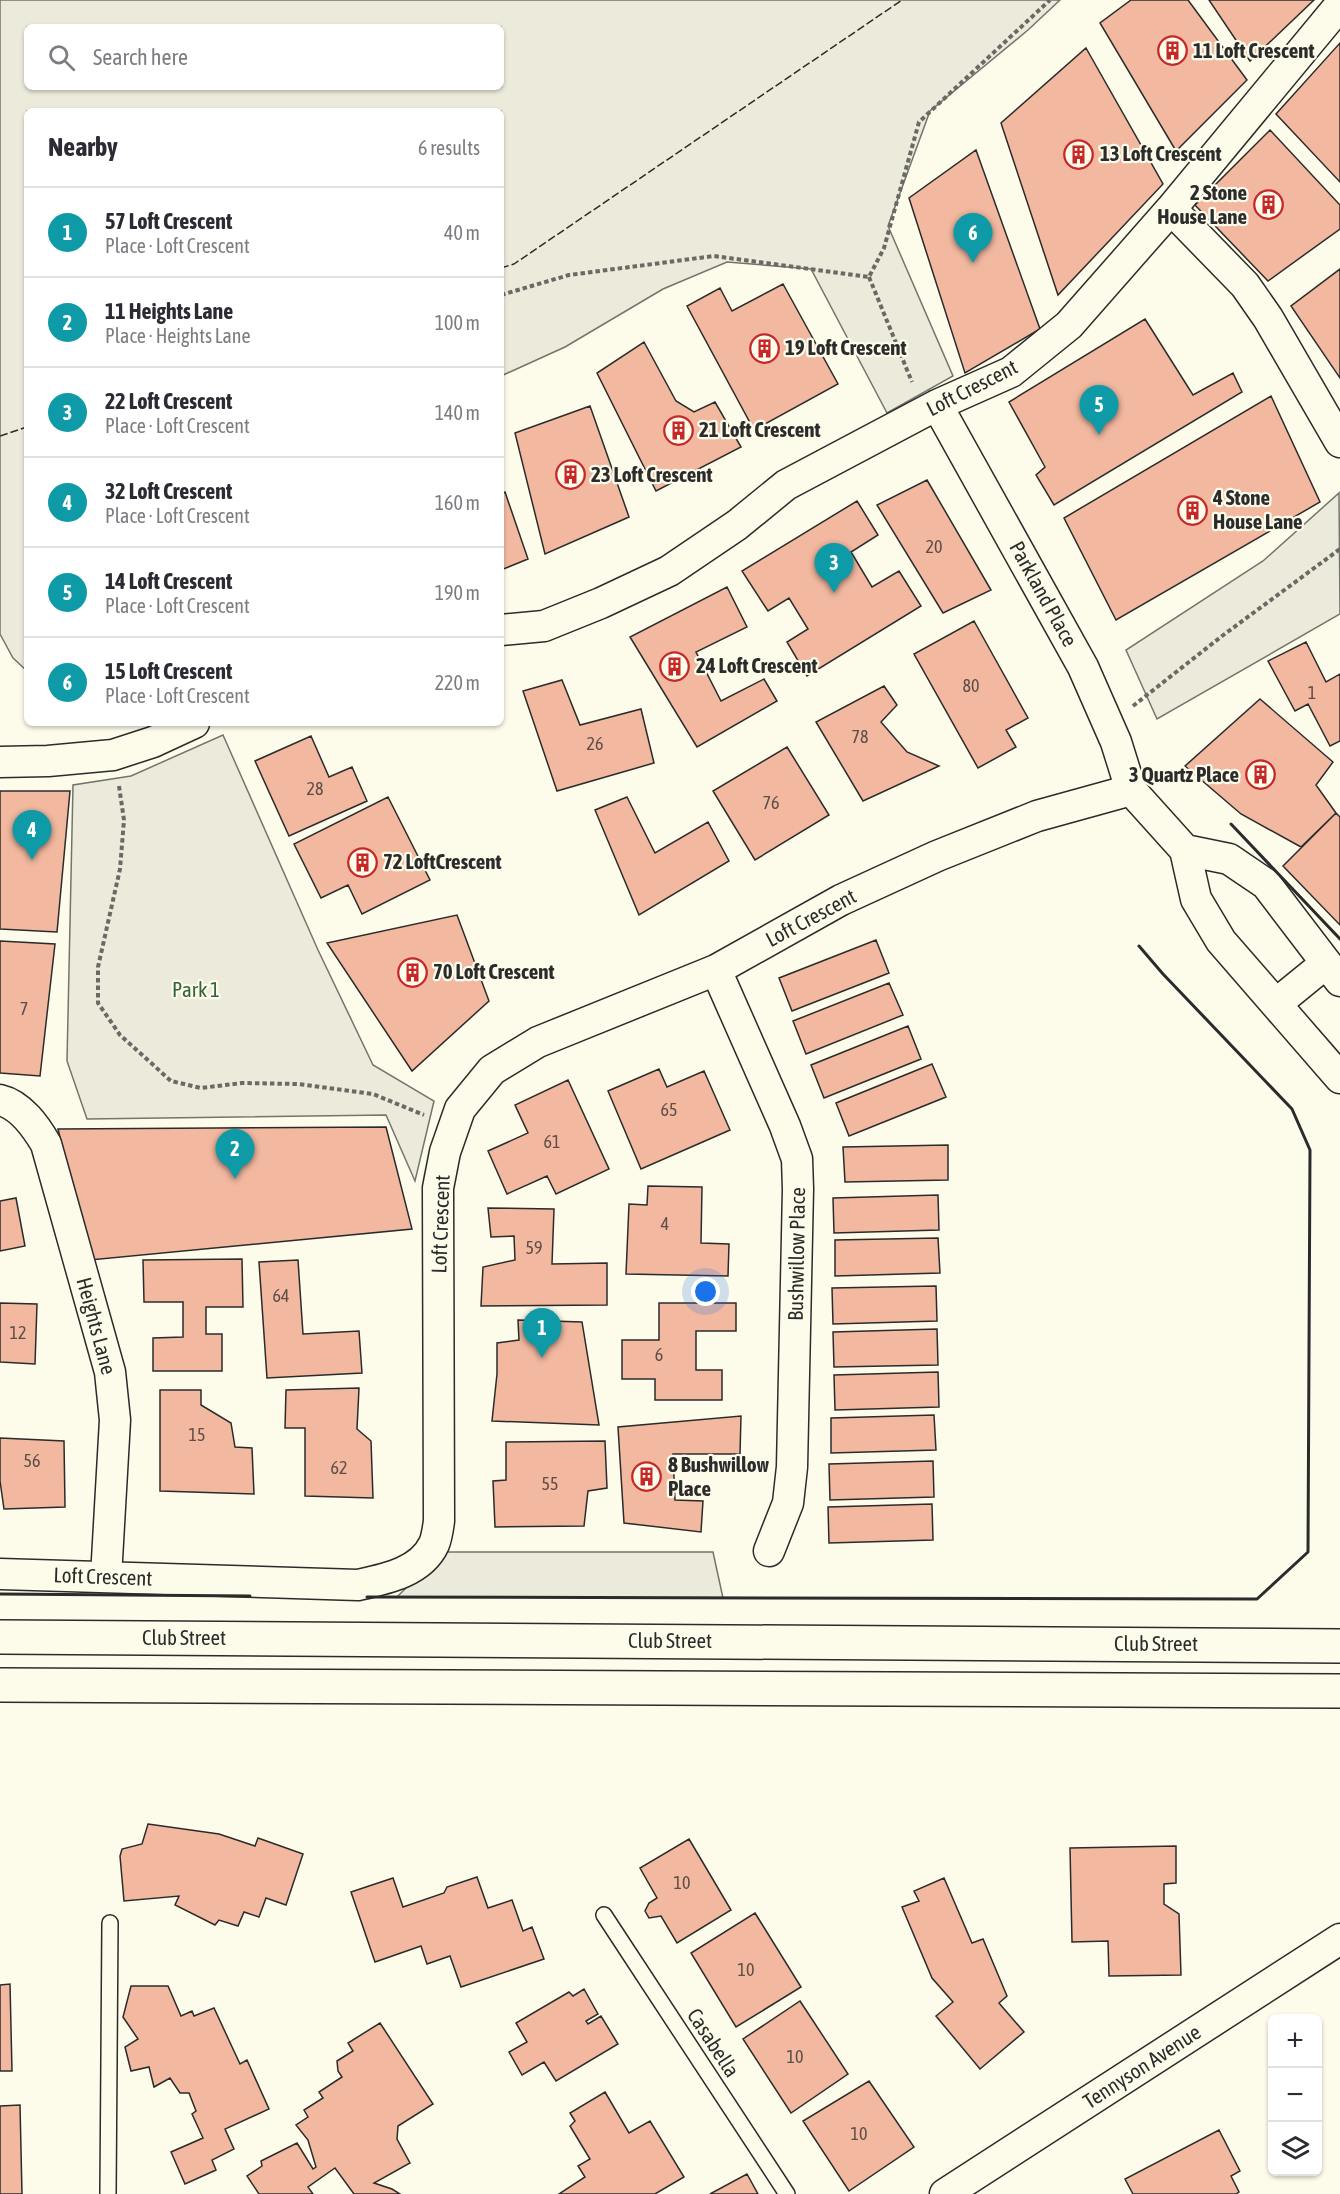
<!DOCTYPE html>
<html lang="en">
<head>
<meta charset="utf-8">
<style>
	:root { --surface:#fff; --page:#f7f7f7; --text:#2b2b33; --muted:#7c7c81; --line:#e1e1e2; --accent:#ea580c }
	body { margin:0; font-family:"Asap Condensed",sans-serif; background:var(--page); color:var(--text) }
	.controls { position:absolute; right:18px; bottom:18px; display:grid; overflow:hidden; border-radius:9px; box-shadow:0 2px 4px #0004 }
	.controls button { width:54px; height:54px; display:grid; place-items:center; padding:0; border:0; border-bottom:2px solid var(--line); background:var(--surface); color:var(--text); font:30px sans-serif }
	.you { position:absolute; left:706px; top:1292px; width:21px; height:21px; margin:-15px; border:4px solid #fff; border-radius:50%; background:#1a73e8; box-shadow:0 0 0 9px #1a73e833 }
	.badge { display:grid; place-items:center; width:39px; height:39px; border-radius:50%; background:var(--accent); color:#fff; font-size:20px; font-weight:700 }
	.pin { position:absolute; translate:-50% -50px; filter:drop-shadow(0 2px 3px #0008) }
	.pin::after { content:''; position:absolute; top:32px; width:21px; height:18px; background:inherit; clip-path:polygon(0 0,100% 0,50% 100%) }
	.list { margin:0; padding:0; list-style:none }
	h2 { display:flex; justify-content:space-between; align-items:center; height:78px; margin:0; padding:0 24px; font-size:26px }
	h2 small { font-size:20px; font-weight:400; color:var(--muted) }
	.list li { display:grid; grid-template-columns:39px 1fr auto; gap:18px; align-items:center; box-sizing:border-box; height:90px; padding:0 24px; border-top:2px solid var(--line) }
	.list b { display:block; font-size:22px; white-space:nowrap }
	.list p { margin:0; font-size:20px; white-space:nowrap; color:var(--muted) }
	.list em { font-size:20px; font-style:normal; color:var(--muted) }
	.icon { flex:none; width:33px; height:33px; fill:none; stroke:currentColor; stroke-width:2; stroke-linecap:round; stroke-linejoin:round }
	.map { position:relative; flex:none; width:1340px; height:2194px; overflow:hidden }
	.search { position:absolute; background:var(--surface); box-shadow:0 2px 4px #0004; left:24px; top:24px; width:480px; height:66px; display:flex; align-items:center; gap:15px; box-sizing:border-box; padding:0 21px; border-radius:9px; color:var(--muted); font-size:22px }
	.panel { position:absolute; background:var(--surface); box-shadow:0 2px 4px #0004; left:24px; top:108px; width:480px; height:618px; border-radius:9px }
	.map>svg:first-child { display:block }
	.green { fill:#ecebdb; stroke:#74746e; stroke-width:1.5; fill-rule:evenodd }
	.building { fill:#f2b8a0; stroke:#2b2b2b; stroke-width:1.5 }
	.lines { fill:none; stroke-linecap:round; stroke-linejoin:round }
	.lane-casing { stroke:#2b2b2b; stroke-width:18 }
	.street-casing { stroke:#2b2b2b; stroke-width:33 }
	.secondary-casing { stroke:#2b2b2b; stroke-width:36 }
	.path { stroke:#6a6964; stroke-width:4; stroke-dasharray:4.5 3; stroke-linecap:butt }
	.lane { stroke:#fdfbea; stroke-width:15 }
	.street { stroke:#fdfbea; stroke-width:30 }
	.secondary { stroke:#fdfbea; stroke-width:33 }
	.fence { stroke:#2b2b2b; stroke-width:1.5; stroke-dasharray:8 3; stroke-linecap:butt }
	.wall { stroke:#2b2b2b; stroke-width:3 }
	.labels { text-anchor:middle; stroke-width:4.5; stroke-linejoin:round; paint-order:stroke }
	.number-label { font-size:18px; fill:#5d4e48 }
	.poi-label { font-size:21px; font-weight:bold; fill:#2b2b2b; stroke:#fdfbea; text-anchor:start }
	.street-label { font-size:21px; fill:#2b2b2b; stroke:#fdfbea }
	.park-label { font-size:21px; fill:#34623c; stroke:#fdfbea }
</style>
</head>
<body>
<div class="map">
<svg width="1340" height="2194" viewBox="0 0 1340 2194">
	<rect width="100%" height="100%" fill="#fdfbea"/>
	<!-- green -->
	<path class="green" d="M 0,0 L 1060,0 L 1028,30 L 930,111 L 888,226 L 953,376 L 887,413 L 811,269 L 727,262 L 663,289 L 565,347 L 501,376 L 501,111 L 27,111 L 27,671 L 13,658 L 0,634 ZM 27,27 L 501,27 L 501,87 L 27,87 Z
		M 1339,493 L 1340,614 L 1157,719 L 1126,650 L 1263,561 Z
		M 223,735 L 318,950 L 373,1065 L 434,1101 L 415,1181 L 386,1115 L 87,1119 L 67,1061 L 73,785 L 131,776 Z
		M 442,1552 L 713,1552 L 723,1598 L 397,1597 Z"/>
	<!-- building -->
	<path class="building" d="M 1131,0 L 1188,0 L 1247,80 L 1176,151 L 1100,23 Z
		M 1209,0 L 1314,0 L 1250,61 Z
		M 1340,43 L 1340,182 L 1276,114 Z
		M 1086,48 L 1163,184 L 1058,295 L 1001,123 Z
		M 1270,130 L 1340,205 L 1340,229 L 1268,281 L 1195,205 Z
		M 976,150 L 1040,329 L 965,373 L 909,198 Z
		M 1340,269 L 1340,378 L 1291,306 Z
		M 783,284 L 838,384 L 754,430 L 687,306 L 720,288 L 732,311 Z
		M 1145,319 L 1193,395 L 1233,373 L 1242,392 L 1054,505 L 1036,475 L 1045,467 L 1009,402 Z
		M 644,342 L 676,401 L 694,412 L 715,402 L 741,447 L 656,491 L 597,373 Z
		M 1271,396 L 1320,502 L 1116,620 L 1064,518 Z
		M 590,406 L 629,517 L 545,554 L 515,433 Z
		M 927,480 L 991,590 L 943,613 L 877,505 Z
		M 505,492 L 528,559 L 501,570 L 501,494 Z
		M 857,501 L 878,535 L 851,552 L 872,587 L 899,571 L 921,606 L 807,676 L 787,642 L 808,629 L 789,598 L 768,611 L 742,571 Z
		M 727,587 L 747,627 L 696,652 L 721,701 L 764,679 L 777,701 L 697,747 L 630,637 Z
		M 974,621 L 1028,718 L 1006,730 L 1016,747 L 978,768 L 914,654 Z
		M 1306,642 L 1326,682 L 1340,674 L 1340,741 L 1330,746 L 1308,704 L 1295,711 L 1268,661 Z
		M 562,680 L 580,725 L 641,709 L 654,763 L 557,791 L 523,691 Z
		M 884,686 L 897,705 L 881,722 L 907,752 L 939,766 L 863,801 L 816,722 Z
		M 1260,699 L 1333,762 L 1316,785 L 1336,813 L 1301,847 L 1241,814 L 1185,766 Z
		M 311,736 L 329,777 L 352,767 L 367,801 L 289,836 L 255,761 Z
		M 787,747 L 829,815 L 755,860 L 713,791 Z
		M 0,791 L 70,791 L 57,932 L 0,929 Z
		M 388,797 L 430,880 L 362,914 L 348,885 L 321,898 L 294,844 Z
		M 627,797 L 655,853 L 708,822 L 729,861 L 639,915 L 595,810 Z
		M 1336,813 L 1340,817 L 1340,925 L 1283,866 Z
		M 457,915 L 489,1001 L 412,1071 L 327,943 Z
		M 876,940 L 889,973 L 792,1011 L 779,978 Z
		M 0,941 L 55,944 L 40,1076 L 0,1073 Z
		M 889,983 L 903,1015 L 806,1054 L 793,1021 Z
		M 908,1026 L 921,1059 L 824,1098 L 811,1065 Z
		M 932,1064 L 946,1097 L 849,1136 L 836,1103 Z
		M 659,1069 L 667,1087 L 704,1071 L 730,1130 L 641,1169 L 608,1091 Z
		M 568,1080 L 609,1169 L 556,1194 L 547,1176 L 507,1194 L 488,1151 L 528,1133 L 515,1105 Z
		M 386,1127 L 412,1229 L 90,1260 L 58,1129 Z
		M 948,1145 L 948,1180 L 845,1182 L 843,1147 Z
		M 648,1186 L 702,1187 L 701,1243 L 729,1244 L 728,1276 L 626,1274 L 629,1204 L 647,1205 Z
		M 938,1195 L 939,1230 L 834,1233 L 833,1198 Z
		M 16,1198 L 25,1246 L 0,1251 L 0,1201 Z
		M 488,1208 L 554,1209 L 552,1264 L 607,1263 L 607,1305 L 481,1306 L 483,1267 L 515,1260 L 514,1236 L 491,1237 Z
		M 938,1238 L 940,1273 L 835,1276 L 835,1240 Z
		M 242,1259 L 243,1307 L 206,1307 L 206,1334 L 222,1334 L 222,1371 L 153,1371 L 153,1338 L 183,1337 L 183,1302 L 144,1302 L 143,1260 Z
		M 298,1260 L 303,1334 L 359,1331 L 362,1373 L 267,1378 L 259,1262 Z
		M 936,1286 L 937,1321 L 833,1324 L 832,1288 Z
		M 0,1303 L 37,1304 L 35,1364 L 0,1362 Z
		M 659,1303 L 736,1303 L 736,1331 L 696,1331 L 696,1370 L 722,1370 L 722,1400 L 655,1400 L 655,1379 L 622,1379 L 622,1340 L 659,1340 Z
		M 518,1320 L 582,1322 L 599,1425 L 492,1421 L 497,1374 L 497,1343 L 519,1340 Z
		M 937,1329 L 938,1365 L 834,1367 L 833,1332 Z
		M 938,1372 L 939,1407 L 835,1410 L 834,1375 Z
		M 359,1388 L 357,1429 L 371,1441 L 373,1498 L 305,1496 L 305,1428 L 285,1428 L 286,1390 Z
		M 160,1390 L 201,1390 L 201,1405 L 231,1423 L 235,1447 L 252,1448 L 254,1494 L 160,1491 Z
		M 934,1415 L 936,1450 L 831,1453 L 831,1418 Z
		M 741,1416 L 740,1454 L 673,1454 L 675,1500 L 703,1501 L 701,1532 L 624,1523 L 618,1427 Z
		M 0,1438 L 64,1441 L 65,1507 L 4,1509 L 0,1481 Z
		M 605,1441 L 607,1488 L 588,1491 L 584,1526 L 495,1527 L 493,1481 L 506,1480 L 506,1442 Z
		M 933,1461 L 934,1497 L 830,1500 L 829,1464 Z
		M 932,1504 L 933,1540 L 829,1543 L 828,1507 Z
		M 148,1824 L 219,1834 L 255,1846 L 258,1838 L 303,1854 L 286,1905 L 266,1898 L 259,1917 L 244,1912 L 238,1926 L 219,1920 L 215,1925 L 175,1905 L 179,1896 L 124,1901 L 120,1856 L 122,1849 L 142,1844 Z
		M 689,1839 L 731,1910 L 677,1943 L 661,1916 L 649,1918 L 645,1911 L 649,1903 L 657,1898 L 640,1868 Z
		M 1176,1846 L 1176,1883 L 1164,1884 L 1164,1904 L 1179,1914 L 1181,1975 L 1109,1976 L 1108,1941 L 1072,1942 L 1070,1848 Z
		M 477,1877 L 488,1908 L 512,1900 L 523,1931 L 532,1927 L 544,1959 L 461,1987 L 450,1956 L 427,1964 L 421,1946 L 375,1962 L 351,1892 L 393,1878 L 403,1907 L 444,1893 L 447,1887 Z
		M 944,1878 L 972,1943 L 983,1939 L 1007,1996 L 999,2003 L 1024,2032 L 980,2069 L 936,2016 L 953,2002 L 932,1978 L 902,1907 L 919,1901 L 914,1891 Z
		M 755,1913 L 801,1987 L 736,2027 L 691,1953 Z
		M 10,1984 L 12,2071 L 0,2071 L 0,1985 Z
		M 131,1986 L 168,1986 L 181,2016 L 192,2011 L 194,2016 L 214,2008 L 240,2064 L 247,2060 L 269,2109 L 225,2129 L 234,2149 L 212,2160 L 216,2170 L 185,2184 L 171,2152 L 203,2138 L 192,2114 L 196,2111 L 189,2093 L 180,2093 L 170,2078 L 154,2087 L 149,2067 L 131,2071 L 125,2047 L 138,2039 L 123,2017 Z
		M 584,1989 L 598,2014 L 586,2021 L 588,2024 L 601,2016 L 618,2044 L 556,2081 L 544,2062 L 522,2075 L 509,2052 L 527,2042 L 516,2023 L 569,1992 L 573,1996 Z
		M 800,2001 L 848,2074 L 791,2113 L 743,2039 Z
		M 380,2023 L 433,2104 L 398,2126 L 397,2139 L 410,2163 L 374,2183 L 392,2189 L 400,2194 L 354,2194 L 335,2168 L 308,2187 L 313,2194 L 259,2194 L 247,2176 L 262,2166 L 261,2161 L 297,2143 L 313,2169 L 316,2167 L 308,2140 L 296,2125 L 308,2117 L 304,2110 L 323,2098 L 319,2092 L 342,2077 L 338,2071 L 337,2061 L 353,2051 L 348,2043 Z
		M 869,2081 L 914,2147 L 849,2191 L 803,2121 Z
		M 605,2092 L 629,2133 L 650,2121 L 684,2177 L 655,2194 L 559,2194 L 585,2177 L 578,2166 L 590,2159 L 570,2126 L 575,2121 L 570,2113 Z
		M 20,2105 L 22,2194 L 0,2194 L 0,2106 Z
		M 1219,2130 L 1240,2171 L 1231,2176 L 1239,2192 L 1236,2194 L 1133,2194 L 1125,2179 Z
		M 747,2174 L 758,2194 L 710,2194 Z"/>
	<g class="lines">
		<defs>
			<path id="lane" d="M 604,1915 L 787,2194
				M 108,2194 L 110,1923"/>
			<path id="street" d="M 1171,209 L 1245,285 L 1268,318 L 1340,442
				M 937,405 L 1083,667 L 1116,742 L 1131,790 L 1185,850
				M 501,630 L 544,626 L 601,603 L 669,571 L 737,525 L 786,485 L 937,405 L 1011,372 L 1069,325 L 1171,209 L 1340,5
				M 0,762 L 48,761 L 113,755 L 153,742 L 194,723
				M 1185,850 L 1196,899 L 1221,941 L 1340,1078
				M 1185,850 L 1229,859 L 1266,884 L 1340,981
				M 716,970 L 785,1126 L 797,1159 L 798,1189 L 792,1467 L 788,1503 L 769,1551
				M 1276,1004 L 1325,964
				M 0,1100 C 21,1105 36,1127 46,1144 L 110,1372 L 115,1420 L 106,1577
				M 0,1574 L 358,1585 C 386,1579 421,1572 434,1544 C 437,1537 438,1528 439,1521 L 438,1188 L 445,1152 L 460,1109 L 492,1070 L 538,1042 L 716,970 L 841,900 L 937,856 L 1037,816 L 1131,790
				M 945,2194 L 1340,1939"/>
			<path id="secondary" d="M 0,1637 L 1340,1646
				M 0,1685 L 1340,1691"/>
		</defs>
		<!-- lane casing -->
		<use href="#lane" class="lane-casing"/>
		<!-- street casing -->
		<use href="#street" class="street-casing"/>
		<!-- secondary casing -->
		<use href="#secondary" class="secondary-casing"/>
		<!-- path -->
		<path class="path" d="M 869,277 L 912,382
			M 501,295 L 569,275 L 714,256 L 869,277 L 884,248 L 919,122 L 1050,0
			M 1133,706 L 1222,636 L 1340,549
			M 119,786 L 124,820 L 120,869 L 98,967 L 98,1003 L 120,1035 L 171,1081 L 201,1088 L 242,1083 L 298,1084 L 373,1094 L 424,1115"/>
		<!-- lane -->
		<use href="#lane" class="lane"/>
		<!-- street -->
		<use href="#street" class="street"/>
		<!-- secondary -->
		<use href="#secondary" class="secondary"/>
		<!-- fence -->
		<path class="fence" d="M 501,268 L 514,264 L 902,0
			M 0,436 L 27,427"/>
		<!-- wall -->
		<path class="wall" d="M 1231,824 L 1340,939
			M 0,1594 L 250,1596
			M 367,1597 L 1257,1599 L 1308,1552 L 1310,1150 L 1292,1109 L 1163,974 L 1139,946"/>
	</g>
	<!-- icons -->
	<defs>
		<symbol id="building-ring" viewBox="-11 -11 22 22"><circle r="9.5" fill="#fdfbea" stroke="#c62828" stroke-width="1.5"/><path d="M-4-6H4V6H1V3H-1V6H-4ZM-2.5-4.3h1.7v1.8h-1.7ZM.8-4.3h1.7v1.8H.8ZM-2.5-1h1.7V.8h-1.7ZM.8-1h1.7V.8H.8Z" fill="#c62828"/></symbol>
	</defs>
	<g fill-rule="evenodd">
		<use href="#building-ring" x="1156" y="34" width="33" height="33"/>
		<use href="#building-ring" x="1062" y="138" width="33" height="33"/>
		<use href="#building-ring" x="1252" y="188" width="33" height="33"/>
		<use href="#building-ring" x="748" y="332" width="33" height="33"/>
		<use href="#building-ring" x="662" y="414" width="33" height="33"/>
		<use href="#building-ring" x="554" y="458" width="33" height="33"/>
		<use href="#building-ring" x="1176" y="494" width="33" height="33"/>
		<use href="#building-ring" x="658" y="650" width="33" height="33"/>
		<use href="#building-ring" x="1244" y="758" width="33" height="33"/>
		<use href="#building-ring" x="346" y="846" width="33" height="33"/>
		<use href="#building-ring" x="396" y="956" width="33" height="33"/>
		<use href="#building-ring" x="630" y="1460" width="33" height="33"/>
	</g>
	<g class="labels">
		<!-- number labels -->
		<g class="number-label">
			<text x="934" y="553">20</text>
			<text x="971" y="692">80</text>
			<text x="1312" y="699">1</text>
			<text x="860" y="743">78</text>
			<text x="595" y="750">26</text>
			<text x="315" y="795">28</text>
			<text x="771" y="809">76</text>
			<text x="24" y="1015">7</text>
			<text x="669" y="1116">65</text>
			<text x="552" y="1148">61</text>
			<text x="665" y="1230">4</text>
			<text x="534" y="1254">59</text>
			<text x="281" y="1302">64</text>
			<text x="18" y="1339">12</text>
			<text x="659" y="1361">6</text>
			<text x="197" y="1441">15</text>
			<text x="32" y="1467">56</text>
			<text x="339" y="1474">62</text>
			<text x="550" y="1490">55</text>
			<text x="682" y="1889">10</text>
			<text x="746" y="1976">10</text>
			<text x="795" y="2063">10</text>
			<text x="859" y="2140">10</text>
		</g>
		<!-- poi labels -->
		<g class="poi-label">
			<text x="1193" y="58">11 Loft Crescent</text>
			<text x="1100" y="161">13 Loft Crescent</text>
			<text x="1247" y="200" text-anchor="end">2 Stone<tspan x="1247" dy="24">House Lane</tspan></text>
			<text x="785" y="355">19 Loft Crescent</text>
			<text x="699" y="437">21 Loft Crescent</text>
			<text x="591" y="482">23 Loft Crescent</text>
			<text x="1213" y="505">4 Stone<tspan x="1213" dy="24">House Lane</tspan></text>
			<text x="696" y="673">24 Loft Crescent</text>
			<text x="1239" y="782" text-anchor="end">3 Quartz Place</text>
			<text x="383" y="869">72 LoftCrescent</text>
			<text x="433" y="979">70 Loft Crescent</text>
			<text x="668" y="1472">8 Bushwillow<tspan x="668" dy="24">Place</tspan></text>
		</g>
		<!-- street labels -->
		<g class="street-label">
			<text transform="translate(972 388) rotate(-27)" y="7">Loft Crescent</text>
			<text transform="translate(1043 594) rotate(61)" y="7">Parkland Place</text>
			<text transform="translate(811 918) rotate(-28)" y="7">Loft Crescent</text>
			<text transform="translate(441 1224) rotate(-88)" y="7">Loft Crescent</text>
			<text transform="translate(797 1254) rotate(-89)" y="7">Bushwillow Place</text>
			<text transform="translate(96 1326) rotate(75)" y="7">Heights Lane</text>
			<text transform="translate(103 1577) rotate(2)" y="7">Loft Crescent</text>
			<text x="184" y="1645">Club Street</text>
			<text x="670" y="1648">Club Street</text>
			<text x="1156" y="1651">Club Street</text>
			<text transform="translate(713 2043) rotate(57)" y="7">Casabella</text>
			<text transform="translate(1142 2067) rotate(-33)" y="7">Tennyson Avenue</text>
		</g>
		<!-- park labels -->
		<g class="park-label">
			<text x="196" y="997">Park 1</text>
		</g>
	</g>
</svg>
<div class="controls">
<button>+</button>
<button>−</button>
<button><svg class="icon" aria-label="layers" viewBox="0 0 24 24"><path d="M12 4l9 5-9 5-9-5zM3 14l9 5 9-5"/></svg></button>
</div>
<div class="you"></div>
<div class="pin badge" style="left:542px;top:1358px;background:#0f9aa8">1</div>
<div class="pin badge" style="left:235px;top:1179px;background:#0f9aa8">2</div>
<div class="pin badge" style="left:834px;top:593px;background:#0f9aa8">3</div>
<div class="pin badge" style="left:32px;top:860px;background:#0f9aa8">4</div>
<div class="pin badge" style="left:1099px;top:435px;background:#0f9aa8">5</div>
<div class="pin badge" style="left:973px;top:263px;background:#0f9aa8">6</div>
<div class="search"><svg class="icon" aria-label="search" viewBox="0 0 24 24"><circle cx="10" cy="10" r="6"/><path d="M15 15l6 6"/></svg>Search here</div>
<section class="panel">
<h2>Nearby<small>6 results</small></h2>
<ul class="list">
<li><span class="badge" style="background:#0f9aa8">1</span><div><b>57 Loft Crescent</b><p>Place · Loft Crescent</p></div><em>40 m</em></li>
<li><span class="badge" style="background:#0f9aa8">2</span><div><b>11 Heights Lane</b><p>Place · Heights Lane</p></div><em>100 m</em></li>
<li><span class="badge" style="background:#0f9aa8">3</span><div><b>22 Loft Crescent</b><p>Place · Loft Crescent</p></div><em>140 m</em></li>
<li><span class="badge" style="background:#0f9aa8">4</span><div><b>32 Loft Crescent</b><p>Place · Loft Crescent</p></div><em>160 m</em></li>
<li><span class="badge" style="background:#0f9aa8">5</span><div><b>14 Loft Crescent</b><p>Place · Loft Crescent</p></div><em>190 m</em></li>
<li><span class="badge" style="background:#0f9aa8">6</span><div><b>15 Loft Crescent</b><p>Place · Loft Crescent</p></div><em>220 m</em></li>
</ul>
</section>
</div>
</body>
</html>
